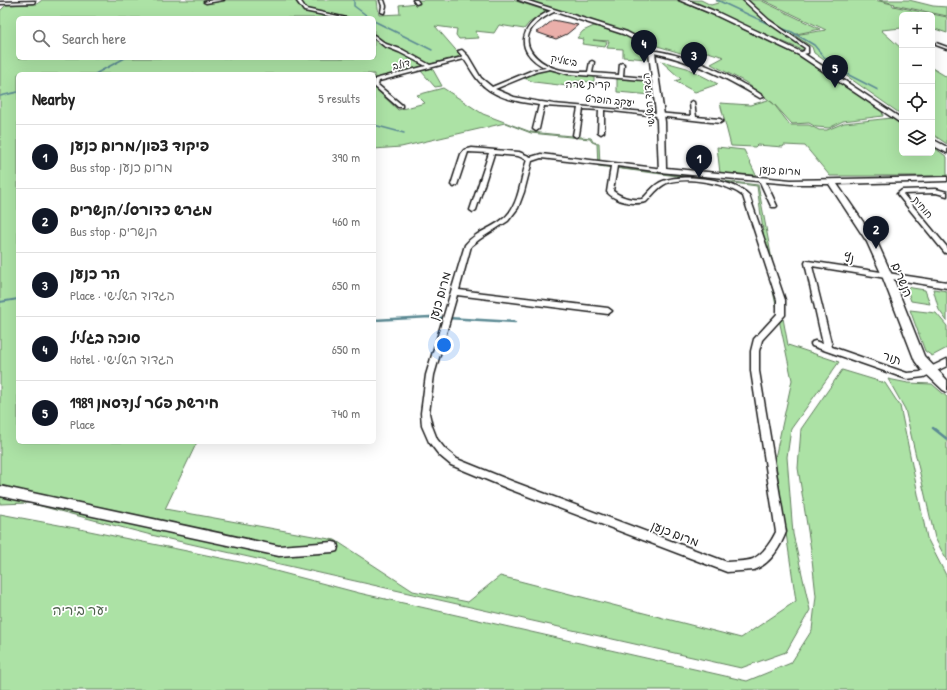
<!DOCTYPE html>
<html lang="en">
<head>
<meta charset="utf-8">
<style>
	:root { --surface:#fff; --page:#f2f2f2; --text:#222; --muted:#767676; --line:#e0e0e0; --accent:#111827 }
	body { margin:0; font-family:"Patrick Hand","Playpen Sans Hebrew",sans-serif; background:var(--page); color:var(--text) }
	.controls { position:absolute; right:12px; top:12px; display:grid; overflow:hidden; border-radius:6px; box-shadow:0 4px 16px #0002 }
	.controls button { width:36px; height:36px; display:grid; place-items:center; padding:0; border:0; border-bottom:1px solid var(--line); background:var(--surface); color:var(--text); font:20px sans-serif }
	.you { position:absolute; left:444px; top:345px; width:14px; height:14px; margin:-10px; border:3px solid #fff; border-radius:50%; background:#1a73e8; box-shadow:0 0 0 6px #1a73e833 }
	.badge { display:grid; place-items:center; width:26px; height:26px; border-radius:50%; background:var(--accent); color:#fff; font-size:13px; font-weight:700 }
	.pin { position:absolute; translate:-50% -33px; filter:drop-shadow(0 1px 2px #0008) }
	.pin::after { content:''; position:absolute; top:21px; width:14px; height:12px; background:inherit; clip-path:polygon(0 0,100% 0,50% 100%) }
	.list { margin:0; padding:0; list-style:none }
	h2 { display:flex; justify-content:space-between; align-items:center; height:52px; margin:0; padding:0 16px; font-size:17px }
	h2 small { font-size:13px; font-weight:400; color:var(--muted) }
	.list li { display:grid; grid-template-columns:26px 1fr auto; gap:12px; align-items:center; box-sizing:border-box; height:64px; padding:0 16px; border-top:1px solid var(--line) }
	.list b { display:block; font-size:15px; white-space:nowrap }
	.list p { margin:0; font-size:13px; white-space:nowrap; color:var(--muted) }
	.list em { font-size:13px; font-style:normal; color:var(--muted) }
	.icon { flex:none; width:22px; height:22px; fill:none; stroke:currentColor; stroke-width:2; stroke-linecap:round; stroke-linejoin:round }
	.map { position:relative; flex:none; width:947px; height:690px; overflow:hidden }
	.search { position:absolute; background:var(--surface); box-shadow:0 4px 16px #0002; left:16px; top:16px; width:360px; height:44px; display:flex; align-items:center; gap:10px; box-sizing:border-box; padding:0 14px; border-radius:6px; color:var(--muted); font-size:15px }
	.panel { position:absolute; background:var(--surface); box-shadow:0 4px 16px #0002; left:16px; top:72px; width:360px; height:372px; border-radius:6px }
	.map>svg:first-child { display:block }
	.green { fill:#ace2a5; stroke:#647f60; fill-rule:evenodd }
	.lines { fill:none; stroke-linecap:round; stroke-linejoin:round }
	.stream-far2 { stroke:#5b8a94; stroke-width:1.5 }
	.stream-far1 { stroke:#5b8a94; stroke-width:2 }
	.stream { stroke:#5b8a94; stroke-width:2.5 }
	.building { fill:#eaafaa; stroke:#1c1c1c }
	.minor-casing { stroke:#1c1c1c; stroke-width:3 }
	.tertiary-casing { stroke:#1c1c1c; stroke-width:3 }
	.secondary-casing { stroke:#1c1c1c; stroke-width:3 }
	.minor { fill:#fff; fill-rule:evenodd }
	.tertiary { fill:#fff; fill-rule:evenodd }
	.secondary { fill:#fff; fill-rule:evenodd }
	.labels { text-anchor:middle; stroke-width:3.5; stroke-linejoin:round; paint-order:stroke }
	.far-street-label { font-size:10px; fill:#1c1c1c; stroke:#fff }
	.far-neighbourhood-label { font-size:11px; fill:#1c1c1c; stroke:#fff }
	.street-label { font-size:12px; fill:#1c1c1c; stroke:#fff }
	.near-park-label { font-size:14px; fill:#4e614c; stroke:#fff }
</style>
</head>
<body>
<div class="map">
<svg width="947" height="690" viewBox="0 0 947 690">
	<rect width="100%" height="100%" fill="#fff"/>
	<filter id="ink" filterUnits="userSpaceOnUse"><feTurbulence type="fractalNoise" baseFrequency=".025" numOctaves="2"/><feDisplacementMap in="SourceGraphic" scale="8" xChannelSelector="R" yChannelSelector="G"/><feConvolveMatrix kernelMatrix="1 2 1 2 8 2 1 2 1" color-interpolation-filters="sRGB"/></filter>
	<g filter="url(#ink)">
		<!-- green -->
		<path class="green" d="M 42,0 L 377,0 L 379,15 L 400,14 L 399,5 L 417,3 L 415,0 L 513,0 L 547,11 L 529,23 L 524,29 L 499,25 L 494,33 L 475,31 L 479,38 L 459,39 L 456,35 L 457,29 L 435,26 L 461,56 L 374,79 L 374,74 L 18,74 L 18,442 L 197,442 L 165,509 L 335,540 L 413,591 L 468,602 L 500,576 L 741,638 L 796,601 L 775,458 L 792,380 L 768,268 L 757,186 L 598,166 L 597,144 L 592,142 L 590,139 L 531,133 L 505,123 L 401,147 L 374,149 L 374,87 L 398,110 L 425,103 L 417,95 L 443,88 L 483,114 L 531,132 L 591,138 L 593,142 L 599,143 L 600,166 L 758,185 L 788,345 L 839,362 L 791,429 L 787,457 L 793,534 L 810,610 L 786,652 L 741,668 L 151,535 L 29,503 L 0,504 L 0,11 L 6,5 L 37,4 ZM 18,18 L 374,18 L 374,58 L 18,58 Z
			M 527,0 L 677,0 L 713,15 L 799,56 L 882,111 L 883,116 L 843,121 L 829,128 L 816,127 L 809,123 L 792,124 L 774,104 L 745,82 L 711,64 L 724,57 L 708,52 L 694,57 L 654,45 L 638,36 Z
			M 688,0 L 701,0 L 711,5 L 718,3 L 716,0 L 760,0 L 820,29 L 792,35 L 808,48 L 802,50 Z
			M 763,0 L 875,0 L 892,4 L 893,6 L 947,17 L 947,33 L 932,28 L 932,15 L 902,15 L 902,28 L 881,30 L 902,49 L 902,115 L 814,53 L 812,47 L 794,35 L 826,30 Z
			M 879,0 L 909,0 L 933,6 L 947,7 L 947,16 L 894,5 L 895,4 Z
			M 594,26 C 612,31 647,36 647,59 L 623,57 L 623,49 L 607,48 L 609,41 L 593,40 L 607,42 L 605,47 L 582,44 L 584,39 L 577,38 L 583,31 Z
			M 661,61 L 687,68 L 718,84 L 695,92 L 675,81 L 681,79 Z
			M 432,68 L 442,86 L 435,87 L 421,71 Z
			M 932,68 L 947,77 L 947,144 L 932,134 Z
			M 547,70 L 594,76 L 594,82 L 576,81 L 576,87 L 534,82 L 524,78 L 536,72 Z
			M 617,78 L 651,81 L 652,95 L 617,92 Z
			M 768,100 L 773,103 L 790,125 L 809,125 L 819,130 L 827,130 L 844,123 L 892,118 L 902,125 L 902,153 L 932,153 L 932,146 L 947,157 L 947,176 L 830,176 L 805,146 L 784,145 L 783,147 L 757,145 L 755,147 L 731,146 L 720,103 L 750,105 Z
			M 717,147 L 744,150 L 756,175 L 720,173 Z
			M 906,287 L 925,290 L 930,304 L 911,301 Z
			M 933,289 L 947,291 L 947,321 L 939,310 Z
			M 910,310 L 936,313 L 947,326 L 947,348 L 932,356 L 925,351 Z
			M 842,370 L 885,383 L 900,406 L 927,538 L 947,577 L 947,690 L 0,690 L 0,514 L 75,528 L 245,563 L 359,593 L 747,681 L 791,663 L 812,630 L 816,596 L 811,550 L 798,468 L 801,429 Z
			M 888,379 L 908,383 L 932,384 L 947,397 L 947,561 L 935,538 L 905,409 Z"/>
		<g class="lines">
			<!-- stream-far2 -->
			<path class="stream-far2" d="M 354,0 L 354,6 L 370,18
				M 717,0 L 773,26
				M 374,21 L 432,50
				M 778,27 L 792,32 L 814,45 L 824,57 L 845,73 L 878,90
				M 95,74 L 125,58
				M 0,96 L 18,92
				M 374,125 L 404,133"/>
			<!-- stream-far1 -->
			<path class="stream-far1" d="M 0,302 L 18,299"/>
			<!-- stream -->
			<path class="stream" d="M 374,320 L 430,317 L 515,322
				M 933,428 L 947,439"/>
		</g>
		<!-- building -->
		<path class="building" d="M 553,20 L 578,25 L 567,34 L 556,39 L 536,32 L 542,29 Z"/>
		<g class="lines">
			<defs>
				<path id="minor" d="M 213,0 L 224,0 L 206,3 L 204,2 Z
					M 296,0 L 300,0 L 306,9 L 347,18 L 339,18 L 304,11 Z
					M 380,0 L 384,0 L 386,6 L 384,13 L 381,12 L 382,6 Z
					M 413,0 L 417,0 L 419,3 L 416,4 Z
					M 743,0 L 747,0 L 769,20 L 808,47 L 808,53 L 799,55 L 799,53 L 804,51 L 805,48 L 767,22 Z
					M 35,1 L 34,3 L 0,4 L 0,2 Z
					M 553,10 L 554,12 C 546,16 537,21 532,28 C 519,46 538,62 554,68 C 565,72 577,72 588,72 L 590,62 L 592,61 L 594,62 L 592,73 L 619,75 L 620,64 L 622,63 L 624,64 L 623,76 L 656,79 L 658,80 L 656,81 L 568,74 L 550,69 L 536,72 L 495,89 L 514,97 L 540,102 L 542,102 L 554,104 L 691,116 L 690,102 L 692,101 L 694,102 L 696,117 L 720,119 L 723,121 L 720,123 L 604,110 L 604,132 L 601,134 L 598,132 L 599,110 L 583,109 L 579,135 L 576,137 L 573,135 L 578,108 L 544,106 L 539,129 L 536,131 L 533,129 L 539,105 C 518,102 492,98 478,80 C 473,74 469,66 464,59 L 379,81 L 378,85 L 402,105 L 402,107 L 398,107 L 374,86 L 375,79 L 426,66 L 399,52 L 384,46 L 374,38 L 374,35 L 386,44 L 403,50 L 430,65 L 463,57 L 458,51 L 462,50 L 468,56 L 481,78 L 492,87 L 533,70 L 546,68 C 510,50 522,22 553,10 Z
					M 936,43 L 947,47 L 947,49 L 936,45 Z
					M 651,50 C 684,55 714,67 743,84 C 751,88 758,92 764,97 L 760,98 C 722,75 693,61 649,52 L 649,51 Z
					M 472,148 L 519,152 L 531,157 L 541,154 L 664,169 L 664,171 L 662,172 L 617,166 L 613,191 C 622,198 632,200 642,199 C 649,193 654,184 663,181 C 684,173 733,179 749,195 L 785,300 L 785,315 L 762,340 L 759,351 L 759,371 L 786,532 C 780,548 770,564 754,570 L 727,572 L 509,489 L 451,465 L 439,455 L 429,442 L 422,426 L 421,413 L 426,375 L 465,245 C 475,232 491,229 503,219 C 520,206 520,178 527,160 L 518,156 L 494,154 L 476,210 L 473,212 L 470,210 L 489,153 L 468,152 L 457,185 L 454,187 L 451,185 L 461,154 L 464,150 ZM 541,158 L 611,166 L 607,192 C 616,202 633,205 646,202 C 652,196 658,187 667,183 C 686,176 727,183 743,196 L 777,300 L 777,314 L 754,339 L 751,351 L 751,371 L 776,532 C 771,542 763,554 753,559 C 746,562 735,561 727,562 L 514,482 L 457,459 L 445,449 L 437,439 L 432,426 L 429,413 L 434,375 L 457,295 L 608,314 L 612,311 L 608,308 L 459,290 L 471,246 L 480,239 L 508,221 L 518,208 L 524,192 L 532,161 Z
					M 762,178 L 765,180 L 777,206 L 776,207 L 772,207 L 771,206 L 759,180 Z
					M 936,189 L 947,192 L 947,196 L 936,193 L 903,194 L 947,247 L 947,253 L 945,253 L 897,194 L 902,190 Z
					M 806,261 L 808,261 L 947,282 L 947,288 L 812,266 L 832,347 L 907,373 L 920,372 L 947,359 L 947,366 L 924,377 L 907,379 L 812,346 L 811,344 L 812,342 L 815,341 L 823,344 L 805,263 Z
					M 0,486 L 279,546 L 333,542 L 337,543 L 338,547 L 337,551 L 333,552 L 279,556 L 0,496 Z"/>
				<path id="tertiary" d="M 518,0 L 525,0 L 627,32 L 646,42 L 655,53 L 665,122 L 666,168 L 791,180 L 947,177 L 947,181 L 837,184 L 877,242 L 891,273 L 924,356 L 947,380 L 947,392 L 943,390 L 921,369 L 915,361 L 881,273 L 867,242 L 829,184 L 791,184 L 659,172 L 657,122 L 649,53 L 642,44 L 623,34 Z"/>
				<path id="secondary" d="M 679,0 L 687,0 L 719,13 L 803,53 L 902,119 L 902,124 L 799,55 L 715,15 Z
					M 932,139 L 947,147 L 947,153 L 932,145 Z"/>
			</defs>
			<!-- minor casing -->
			<use href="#minor" class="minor-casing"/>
			<!-- tertiary casing -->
			<use href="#tertiary" class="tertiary-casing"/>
			<!-- secondary casing -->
			<use href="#secondary" class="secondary-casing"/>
			<!-- minor -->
			<use href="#minor" class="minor"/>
			<!-- tertiary -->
			<use href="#tertiary" class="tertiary"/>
			<!-- secondary -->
			<use href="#secondary" class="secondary"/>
		</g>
	</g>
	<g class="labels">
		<!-- far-street labels -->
		<g class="far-street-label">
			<text transform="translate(564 60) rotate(11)" y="4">ביאליק</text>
			<text transform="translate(401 64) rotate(-14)" y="4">דולב</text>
			<text transform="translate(610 100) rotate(6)" y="4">יעקב הופרט</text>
			<text transform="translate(648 100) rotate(-96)" y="4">הגדוד השלישי</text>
			<text transform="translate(780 170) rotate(3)" y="4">מרום כנען</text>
			<text transform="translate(923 207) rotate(50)" y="4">חוחית</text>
		</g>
		<!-- far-neighbourhood labels -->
		<g class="far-neighbourhood-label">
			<text x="588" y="88">קרית שרה</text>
		</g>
		<!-- street labels -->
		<g class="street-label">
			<text transform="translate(849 258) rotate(8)" y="4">נץ</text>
			<text transform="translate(902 280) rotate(68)" y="4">הנשרים</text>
			<text transform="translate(440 296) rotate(-74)" y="4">מרום כנען</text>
			<text transform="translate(892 358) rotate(19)" y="4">תור</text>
			<text transform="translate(675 534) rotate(21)" y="4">מרום כנען</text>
		</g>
		<!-- near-park labels -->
		<g class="near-park-label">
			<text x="80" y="615">יער ביריה</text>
		</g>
	</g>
</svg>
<div class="controls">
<button>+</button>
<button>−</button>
<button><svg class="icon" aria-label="locate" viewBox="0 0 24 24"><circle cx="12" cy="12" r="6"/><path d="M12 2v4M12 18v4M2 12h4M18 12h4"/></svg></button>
<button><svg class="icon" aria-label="layers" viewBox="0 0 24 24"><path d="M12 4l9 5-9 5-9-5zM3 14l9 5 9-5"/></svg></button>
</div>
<div class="you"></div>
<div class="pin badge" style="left:699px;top:178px">1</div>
<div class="pin badge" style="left:876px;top:249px">2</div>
<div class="pin badge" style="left:694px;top:75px">3</div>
<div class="pin badge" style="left:644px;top:63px">4</div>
<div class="pin badge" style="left:835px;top:88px">5</div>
<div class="search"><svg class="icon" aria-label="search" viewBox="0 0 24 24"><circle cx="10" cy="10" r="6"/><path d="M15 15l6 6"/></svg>Search here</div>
<section class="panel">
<h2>Nearby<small>5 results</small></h2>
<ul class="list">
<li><span class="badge">1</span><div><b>פיקוד צפון/מרום כנען</b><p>Bus stop · מרום כנען</p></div><em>390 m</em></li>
<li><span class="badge">2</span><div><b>מגרש כדורסל/הנשרים</b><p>Bus stop · הנשרים</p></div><em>460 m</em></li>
<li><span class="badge">3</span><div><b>הר כנען</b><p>Place · הגדוד השלישי</p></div><em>650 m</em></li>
<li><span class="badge">4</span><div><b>סוכה בגליל</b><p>Hotel · הגדוד השלישי</p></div><em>650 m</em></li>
<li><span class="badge">5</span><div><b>חירשת פטר לנדסמן 1989</b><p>Place</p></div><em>740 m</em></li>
</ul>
</section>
</div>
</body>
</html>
